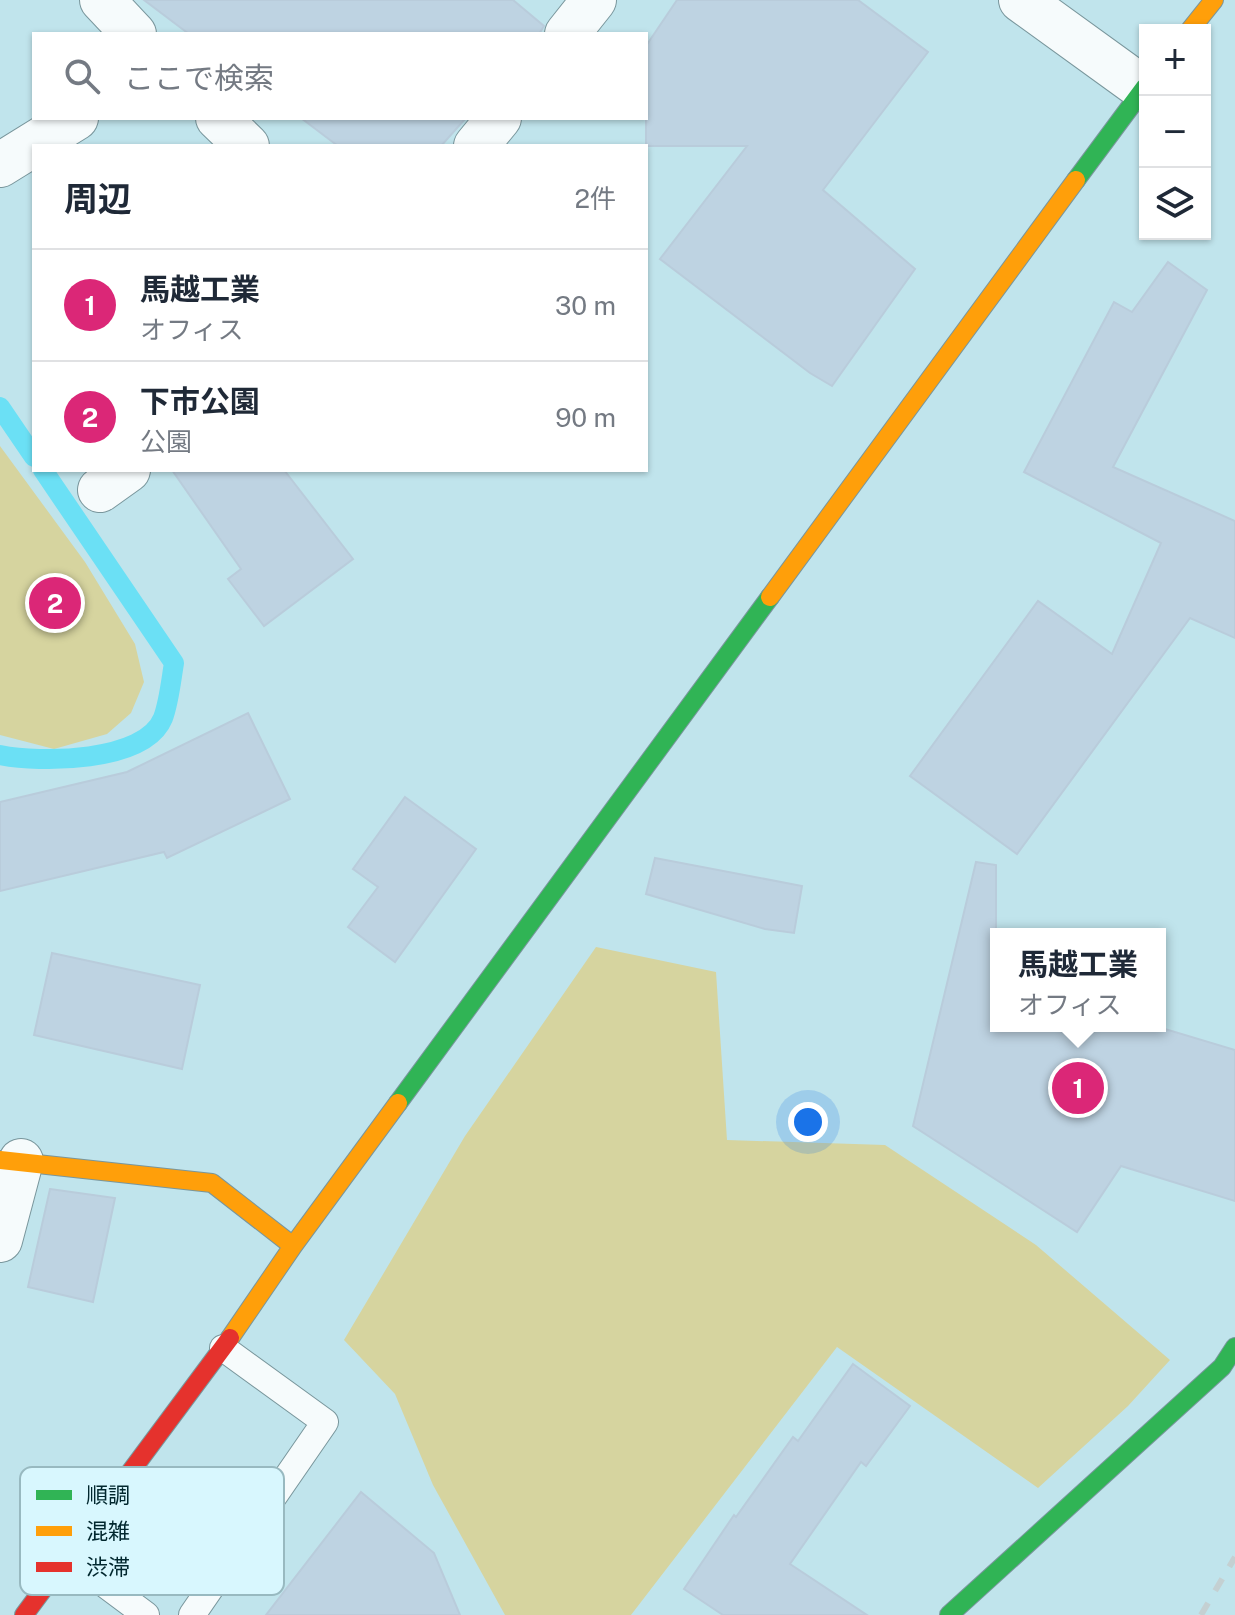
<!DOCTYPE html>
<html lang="ja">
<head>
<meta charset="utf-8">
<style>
	:root { --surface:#fff; --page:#f2f2f3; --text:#1f2937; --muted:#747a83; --line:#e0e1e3; --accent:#db2777 }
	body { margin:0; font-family:"Public Sans","Noto Sans JP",sans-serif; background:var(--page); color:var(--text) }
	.controls { position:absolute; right:24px; top:24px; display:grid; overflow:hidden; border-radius:0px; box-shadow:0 2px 6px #0004 }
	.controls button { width:72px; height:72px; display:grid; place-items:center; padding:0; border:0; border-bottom:2px solid var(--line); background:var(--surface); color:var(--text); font:40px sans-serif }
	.you { position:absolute; left:808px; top:1122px; width:28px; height:28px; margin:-20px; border:6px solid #fff; border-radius:50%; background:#1a73e8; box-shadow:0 0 0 12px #1a73e833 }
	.badge { display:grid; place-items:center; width:52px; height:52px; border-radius:50%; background:var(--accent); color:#fff; font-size:26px; font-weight:700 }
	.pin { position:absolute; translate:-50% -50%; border:4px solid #fff; box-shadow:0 2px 8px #0006 }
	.popup { position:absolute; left:990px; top:928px; width:176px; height:104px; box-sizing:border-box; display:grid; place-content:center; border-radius:0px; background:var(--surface); filter:drop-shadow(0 2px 6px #0005); font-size:26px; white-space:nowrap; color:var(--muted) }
	.popup b { font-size:30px; color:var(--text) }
	.popup::after { content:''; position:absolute; left:50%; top:100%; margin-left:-16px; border:16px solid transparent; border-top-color:var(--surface) }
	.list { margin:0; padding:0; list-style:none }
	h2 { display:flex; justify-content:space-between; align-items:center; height:104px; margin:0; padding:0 32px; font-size:34px }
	h2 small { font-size:26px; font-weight:400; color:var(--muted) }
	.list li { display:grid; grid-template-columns:52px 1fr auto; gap:24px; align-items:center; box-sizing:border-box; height:112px; padding:0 32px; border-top:2px solid var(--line) }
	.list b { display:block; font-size:30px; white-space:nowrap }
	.list p { margin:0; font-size:26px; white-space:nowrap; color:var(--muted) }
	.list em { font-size:26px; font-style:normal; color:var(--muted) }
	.icon { flex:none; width:44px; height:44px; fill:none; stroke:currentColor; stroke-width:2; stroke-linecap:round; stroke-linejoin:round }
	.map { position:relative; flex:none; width:1235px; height:1615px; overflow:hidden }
	.search { position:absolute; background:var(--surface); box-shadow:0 2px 6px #0004; left:32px; top:32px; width:616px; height:88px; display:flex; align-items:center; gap:20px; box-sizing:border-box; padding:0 28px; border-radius:0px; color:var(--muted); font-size:30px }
	.panel { position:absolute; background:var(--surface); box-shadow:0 2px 6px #0004; left:32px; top:144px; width:616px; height:328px; border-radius:0px }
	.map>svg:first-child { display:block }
	.green { fill:#d6d49f }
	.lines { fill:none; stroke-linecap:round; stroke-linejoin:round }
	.stream { stroke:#6be0f5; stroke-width:20 }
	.building { fill:#bed3e2; stroke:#b9ccdb; stroke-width:2 }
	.lane-casing { stroke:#79969c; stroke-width:28 }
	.street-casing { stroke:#79969c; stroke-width:46 }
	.fast-casing { stroke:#79969c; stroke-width:20 }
	.slow-casing { stroke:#79969c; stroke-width:20 }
	.jam-casing { stroke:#79969c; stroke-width:20 }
	.lane { stroke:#f6fbfc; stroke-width:26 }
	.street { stroke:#f6fbfc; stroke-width:44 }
	.fast { stroke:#30b455; stroke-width:18 }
	.slow { stroke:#ff9f0a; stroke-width:18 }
	.jam { stroke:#e5322d; stroke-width:18 }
	.rail { stroke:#c4d0d2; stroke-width:6; stroke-dasharray:14 14; stroke-linecap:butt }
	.key { fill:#d8f7fe; stroke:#98b9c0; stroke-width:2 }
	.key-label { font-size:22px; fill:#01272e }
</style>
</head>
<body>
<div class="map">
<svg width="1235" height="1615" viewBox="0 0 1235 1615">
	<rect width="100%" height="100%" fill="#c0e4ec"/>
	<!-- green -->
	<path class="green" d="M 0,446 L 85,562 L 135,644 L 144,682 L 131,713 L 107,734 L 54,749 L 0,735 Z
		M 596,947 L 716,972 L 727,1140 L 885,1145 L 1036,1245 L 1170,1360 L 1128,1406 L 1038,1488 L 837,1347 L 631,1615 L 505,1615 L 433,1485 L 395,1394 L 344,1340 L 465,1136 Z"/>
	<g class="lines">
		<!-- stream -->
		<path class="stream" d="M 0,407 L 34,457
			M 0,755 C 39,763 145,763 163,718 C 169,702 171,681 174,663 L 43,470"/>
	</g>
	<!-- building -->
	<path class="building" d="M 144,0 L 513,0 L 544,26 L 539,34 L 189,34 Z
		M 677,0 L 858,0 L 928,52 L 823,190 L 915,269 L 832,386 L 810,373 L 660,259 L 747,146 L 646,146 L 646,46 Z
		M 301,118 L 466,118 L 441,146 L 338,146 Z
		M 1168,262 L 1207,290 L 1113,467 L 1235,521 L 1235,638 L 1190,618 L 1017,854 L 910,776 L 1038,601 L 1112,654 L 1161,543 L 1024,472 L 1114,302 L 1132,312 Z
		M 172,470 L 284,470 L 353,559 L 264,626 L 228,579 L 241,569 Z
		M 248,713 L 290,799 L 167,858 L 164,852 L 0,891 L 0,802 L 127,772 Z
		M 405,797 L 476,849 L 395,962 L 348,927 L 378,887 L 353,869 Z
		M 655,858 L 802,886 L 794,933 L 765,929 L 646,894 Z
		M 976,862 L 996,865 L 996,1026 L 1155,1026 L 1235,1050 L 1235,1201 L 1121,1166 L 1077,1232 L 913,1126 Z
		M 52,953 L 200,985 L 182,1069 L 34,1035 Z
		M 50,1189 L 115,1198 L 93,1302 L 28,1287 Z
		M 853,1364 L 910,1406 L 866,1466 L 861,1462 L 790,1564 L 867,1615 L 723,1615 L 684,1589 L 734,1515 L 736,1517 L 793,1437 L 798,1441 Z
		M 361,1492 L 434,1553 L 460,1615 L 266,1615 Z"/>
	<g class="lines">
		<defs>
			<path id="lane" d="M 67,1556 L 146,1615
				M 192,1615 L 325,1422 L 223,1348"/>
			<path id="street" d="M 102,0 L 134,34
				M 1021,0 L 1144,89
				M 567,34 L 594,0
				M 218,118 L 247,146
				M 476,146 L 499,118
				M 0,165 L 76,118
				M 100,490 L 128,470
				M 0,1240 L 21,1161"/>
			<path id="fast" d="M 1076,180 L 1145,87
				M 398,1103 L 770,597
				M 949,1615 L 1222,1367 L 1235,1347"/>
			<path id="slow" d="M 1190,30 L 1214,0
				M 770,597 L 1076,180
				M 0,1160 L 212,1183 L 293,1246
				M 230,1338 L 293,1246 L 398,1103"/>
			<path id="jam" d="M 24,1615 L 230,1338"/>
		</defs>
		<!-- lane casing -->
		<use href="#lane" class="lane-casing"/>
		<!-- street casing -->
		<use href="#street" class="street-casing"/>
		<!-- fast casing -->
		<use href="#fast" class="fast-casing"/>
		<!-- slow casing -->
		<use href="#slow" class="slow-casing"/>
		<!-- jam casing -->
		<use href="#jam" class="jam-casing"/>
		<!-- lane -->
		<use href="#lane" class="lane"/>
		<!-- street -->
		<use href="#street" class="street"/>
		<!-- fast -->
		<use href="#fast" class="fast"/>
		<!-- slow -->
		<use href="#slow" class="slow"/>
		<!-- jam -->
		<use href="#jam" class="jam"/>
		<!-- rail -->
		<path class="rail" d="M 1201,1615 L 1235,1557"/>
	</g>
	<!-- legend -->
	<rect x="20" y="1467" width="264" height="128" rx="12" class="key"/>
	<rect x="36" y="1490" width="36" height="10" fill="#30b455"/>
	<rect x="36" y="1526" width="36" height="10" fill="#ff9f0a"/>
	<rect x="36" y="1562" width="36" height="10" fill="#e5322d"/>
	<g class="key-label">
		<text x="86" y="1503">順調</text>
		<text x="86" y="1539">混雑</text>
		<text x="86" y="1575">渋滞</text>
	</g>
</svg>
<div class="controls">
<button>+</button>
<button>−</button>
<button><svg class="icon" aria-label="layers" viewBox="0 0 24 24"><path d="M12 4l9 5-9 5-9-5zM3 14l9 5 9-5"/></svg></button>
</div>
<div class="you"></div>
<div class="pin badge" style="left:1078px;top:1088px">1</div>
<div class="popup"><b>馬越工業</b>オフィス</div>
<div class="pin badge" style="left:55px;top:603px">2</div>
<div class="search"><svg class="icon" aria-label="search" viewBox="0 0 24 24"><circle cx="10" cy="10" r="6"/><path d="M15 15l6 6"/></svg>ここで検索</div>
<section class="panel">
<h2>周辺<small>2件</small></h2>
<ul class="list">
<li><span class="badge">1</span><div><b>馬越工業</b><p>オフィス</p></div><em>30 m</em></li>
<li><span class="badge">2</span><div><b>下市公園</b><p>公園</p></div><em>90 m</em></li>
</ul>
</section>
</div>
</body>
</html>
